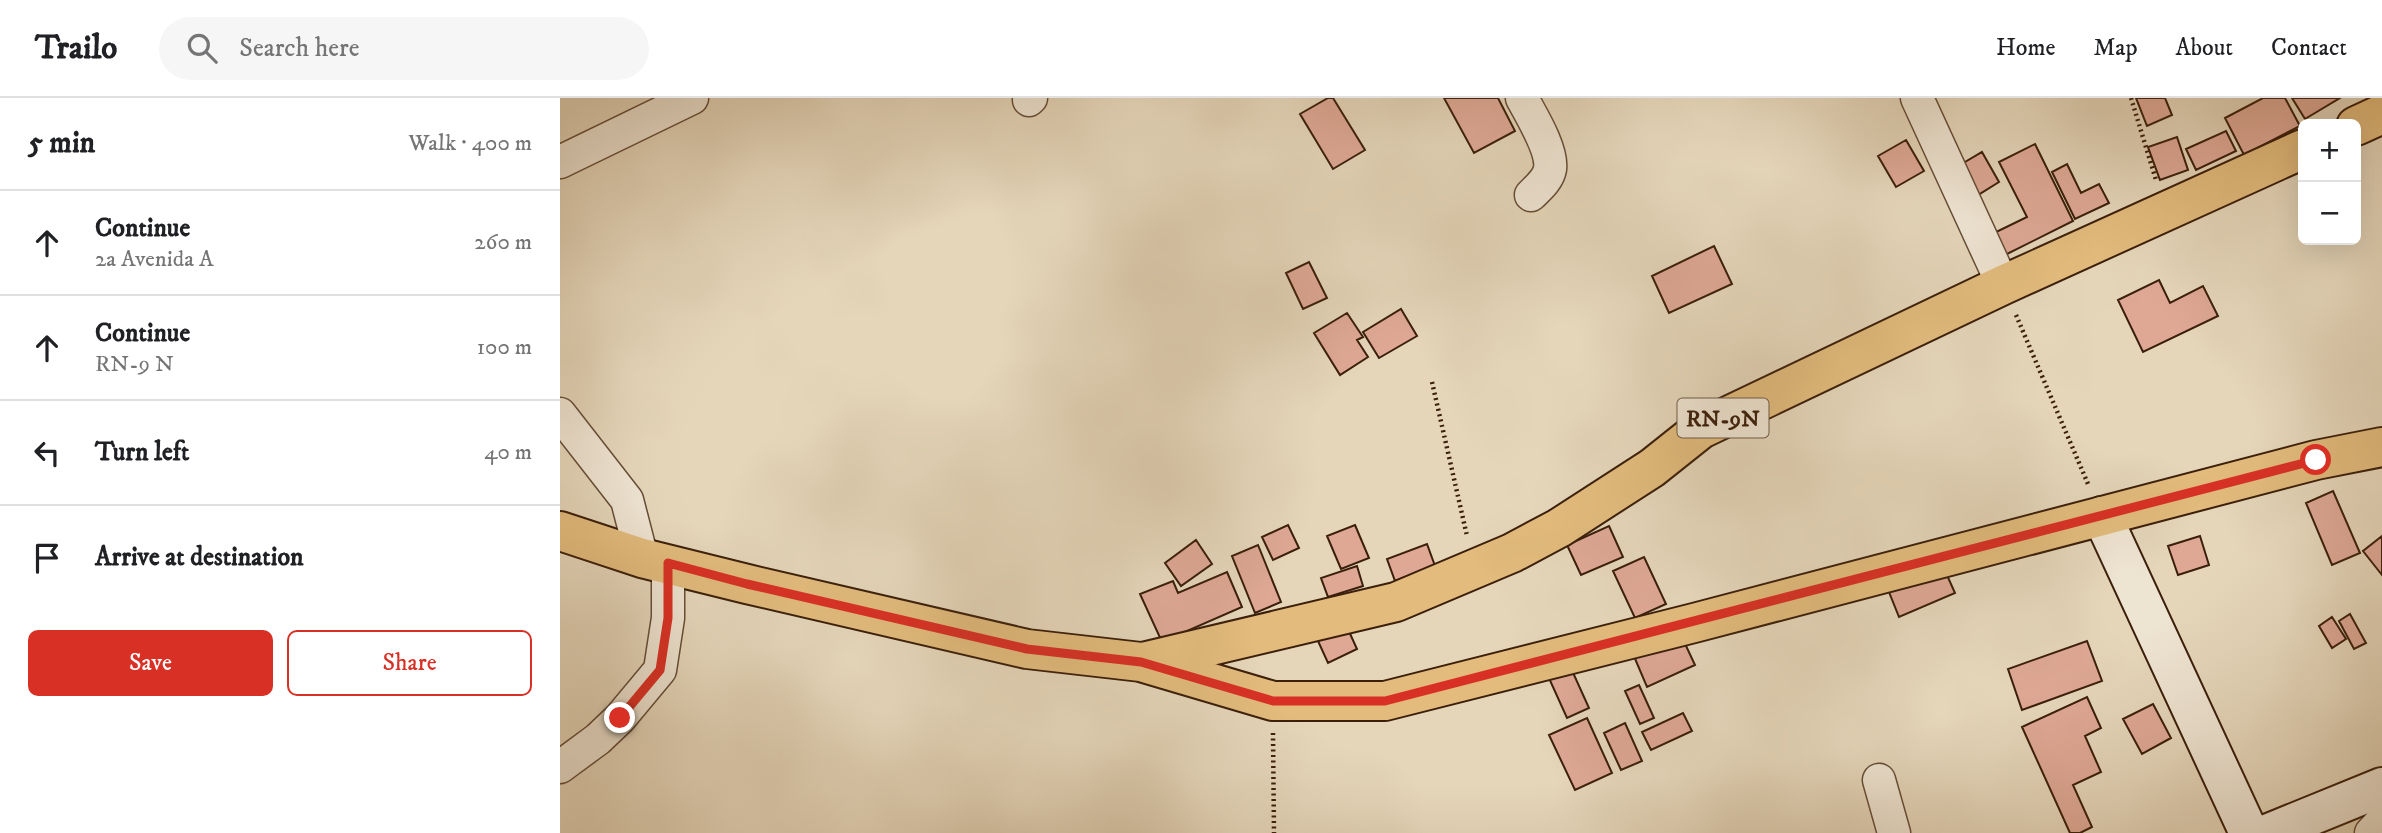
<!DOCTYPE html>
<html lang="en">
<head>
<meta charset="utf-8">
<style>
	:root { --surface:#fff; --page:#f6f6f6; --text:#202124; --muted:#757577; --line:#e0e0e0; --accent:#d93025 }
	body { margin:0; font-family:"IM FELL DW Pica",serif; background:var(--page); color:var(--text) }
	.controls { position:absolute; right:21px; top:21px; display:grid; overflow:hidden; border-radius:10px; box-shadow:0 7px 28px #0002 }
	.controls button { width:63px; height:63px; display:grid; place-items:center; padding:0; border:0; border-bottom:2px solid var(--line); background:var(--surface); color:var(--text); font:35px sans-serif }
	.stop { position:absolute; width:21px; height:21px; margin:-16px; border:5px solid #d93025; border-radius:50%; background:#fff }
	.stop.end { background:#d93025; border-color:#fff; box-shadow:0 2px 7px #0008 }
	.list { margin:0; padding:0; list-style:none }
	h2 { display:flex; justify-content:space-between; align-items:center; height:91px; margin:0; padding:0 28px; font-size:30px }
	h2 small { font-size:23px; font-weight:400; color:var(--muted) }
	.list li { display:grid; grid-template-columns:46px 1fr auto; gap:21px; align-items:center; box-sizing:border-box; height:105px; padding:0 28px; border-top:2px solid var(--line) }
	.list b { display:block; font-size:26px; white-space:nowrap }
	.list p { margin:0; font-size:23px; white-space:nowrap; color:var(--muted) }
	.list em { font-size:23px; font-style:normal; color:var(--muted) }
	.actions { display:flex; gap:14px; padding:21px 28px }
	.actions a { flex:1; padding:16px 0; border:2px solid var(--accent); border-radius:10px; text-align:center; font-size:24px; color:var(--accent) }
	.actions .main { background:var(--accent); color:#fff }
	.icon { flex:none; width:38px; height:38px; fill:none; stroke:currentColor; stroke-width:2; stroke-linecap:round; stroke-linejoin:round }
	.map { position:relative; flex:none; width:1822px; height:735px; overflow:hidden }
	header { display:flex; align-items:center; gap:42px; box-sizing:border-box; height:98px; padding:0 35px; background:var(--surface); border-bottom:2px solid var(--line) }
	header strong { font-size:33px }
	nav { display:flex; gap:38px; margin-inline-start:auto; font-size:24px }
	.search { width:490px; height:63px; background:var(--page); display:flex; align-items:center; gap:18px; box-sizing:border-box; padding:0 24px; border-radius:38px; color:var(--muted); font-size:26px }
	main { display:flex }
	aside { flex:1; background:var(--surface) }
	.map>svg:first-child { display:block }
	.building { fill:#dea895; stroke:#3b1f0b; stroke-width:2 }
	.lines { fill:none; stroke-linecap:round; stroke-linejoin:round }
	.minor-casing { stroke:#664d37; stroke-width:35 }
	.secondary-casing { stroke:#3b1f0b; stroke-width:42 }
	.primary-casing { stroke:#3b1f0b; stroke-width:42 }
	.path { stroke:#3b1f0b; stroke-width:4.5; stroke-dasharray:2 3.5; stroke-linecap:butt }
	.minor { stroke:#eee4d2; stroke-width:32 }
	.secondary { stroke:#eee4d2; stroke-width:38 }
	.primary { stroke:#e2bb7d; stroke-width:38 }
	.route { stroke:#d93025; stroke-width:9 }
	.labels { text-anchor:middle; stroke-width:6; stroke-linejoin:round; paint-order:stroke }
	.shield { fill:#eee4d2; stroke:#715a47; stroke-width:2 }
	.shield-label { font-size:23px; font-weight:bold; fill:#3b1f0b }
</style>
</head>
<body>
<header>
<strong>Trailo</strong>
<div class="search"><svg class="icon" aria-label="search" viewBox="0 0 24 24"><circle cx="10" cy="10" r="6"/><path d="M15 15l6 6"/></svg>Search here</div>
<nav><a>Home</a><a>Map</a><a>About</a><a>Contact</a></nav>
</header>
<main>
<aside>
<h2>5 min<small>Walk · 400 m</small></h2>
<ul class="list">
<li><svg class="icon" aria-label="ahead" viewBox="0 0 24 24"><path d="M12 20V5M6 11l6-6 6 6"/></svg><div><b>Continue</b><p>2a Avenida A</p></div><em>260 m</em></li>
<li><svg class="icon" aria-label="ahead" viewBox="0 0 24 24"><path d="M12 20V5M6 11l6-6 6 6"/></svg><div><b>Continue</b><p>RN-9 N</p></div><em>100 m</em></li>
<li><svg class="icon" aria-label="left" viewBox="0 0 24 24"><path d="M17 20v-9H6M10 6l-5 5 5 5"/></svg><div><b>Turn left</b></div><em>40 m</em></li>
<li><svg class="icon" aria-label="arrive" viewBox="0 0 24 24"><path d="M6 21V4h12l-3 4 3 4H6"/></svg><div><b>Arrive at destination</b></div></li>
</ul>
<div class="actions"><a class="main">Save</a><a>Share</a></div>
</aside>
<div class="map">
<svg width="1822" height="735" viewBox="0 0 1822 735">
	<rect width="100%" height="100%" fill="#e5d6ba"/>
	<filter id="stains"><feTurbulence type="fractalNoise" baseFrequency=".00286" numOctaves="4"/><feColorMatrix values="0 0 0 0 .2 0 0 0 0 .09 0 0 0 0 .02 0 0 0 .5 -.17"/></filter>
	<radialGradient id="worn" r=".72"><stop offset=".6" stop-color="#630" stop-opacity="0"/><stop offset="1" stop-color="#630" stop-opacity=".3"/></radialGradient>
	<!-- building -->
	<path class="building" d="M 768,0 L 773,0 L 805,52 L 773,71 L 740,16 Z
		M 884,0 L 938,0 L 955,33 L 914,55 Z
		M 1576,0 L 1605,0 L 1612,17 L 1587,28 Z
		M 1703,0 L 1725,0 L 1740,28 L 1684,57 L 1665,20 Z
		M 1732,0 L 1780,0 L 1745,21 Z
		M 1666,33 L 1676,53 L 1636,72 L 1626,51 Z
		M 1617,39 L 1628,72 L 1600,82 L 1588,49 Z
		M 1346,42 L 1364,73 L 1336,89 L 1318,58 Z
		M 1475,46 L 1513,123 L 1443,158 L 1432,136 L 1467,119 L 1439,64 Z
		M 1422,54 L 1439,84 L 1418,97 L 1400,67 Z
		M 1507,66 L 1521,95 L 1539,86 L 1549,105 L 1515,121 L 1492,74 Z
		M 1154,148 L 1172,186 L 1109,215 L 1092,178 Z
		M 749,164 L 767,200 L 743,211 L 726,175 Z
		M 1599,182 L 1610,205 L 1643,188 L 1658,218 L 1583,254 L 1558,202 Z
		M 841,211 L 857,238 L 819,260 L 803,234 Z
		M 787,215 L 803,239 L 797,242 L 808,259 L 780,277 L 754,235 Z
		M 1773,393 L 1800,455 L 1772,467 L 1746,405 Z
		M 728,427 L 739,450 L 713,462 L 702,439 Z
		M 795,427 L 809,460 L 781,471 L 767,438 Z
		M 1049,428 L 1063,459 L 1021,477 L 1007,447 Z
		M 1640,438 L 1649,467 L 1618,477 L 1608,448 Z
		M 1822,438 L 1822,477 L 1803,453 Z
		M 636,442 L 652,466 L 621,488 L 605,465 Z
		M 867,446 L 875,468 L 835,483 L 827,461 Z
		M 698,447 L 721,504 L 695,515 L 672,458 Z
		M 1084,459 L 1106,506 L 1075,520 L 1053,473 Z
		M 1382,466 L 1395,495 L 1339,519 L 1327,489 Z
		M 797,468 L 803,488 L 768,499 L 761,480 Z
		M 667,474 L 682,509 L 602,544 L 580,496 L 613,483 L 618,495 Z
		M 1790,516 L 1806,545 L 1794,551 L 1779,523 Z
		M 1772,519 L 1786,541 L 1772,550 L 1759,528 Z
		M 787,529 L 797,551 L 768,565 L 758,543 Z
		M 1120,535 L 1135,567 L 1087,589 L 1073,556 Z
		M 1527,543 L 1542,583 L 1462,612 L 1448,571 Z
		M 1010,568 L 1029,610 L 1007,620 L 988,578 Z
		M 1079,587 L 1094,620 L 1080,626 L 1065,593 Z
		M 1527,599 L 1541,630 L 1525,638 L 1541,674 L 1513,687 L 1532,729 L 1520,735 L 1510,735 L 1462,629 Z
		M 1593,606 L 1611,640 L 1582,656 L 1563,621 Z
		M 1123,615 L 1132,633 L 1091,652 L 1082,634 Z
		M 1027,620 L 1052,675 L 1015,692 L 989,637 Z
		M 1065,625 L 1082,663 L 1061,672 L 1044,635 Z"/>
	<g class="lines">
		<defs>
			<path id="minor" d="M 962,0 C 971,17 993,52 990,71 C 988,82 978,90 971,97
				M 1357,0 L 1443,187
				M 469,2 L 471,0
				M 0,64 L 132,0
				M 0,316 L 67,402 L 82,460
				M 0,669 L 38,641 L 60,620 L 100,572 L 108,520 L 108,465
				M 1319,682 L 1334,735
				M 1811,735 L 1822,723"/>
			<path id="secondary" d="M 1542,418 L 1689,735
				M 1709,735 L 1822,689"/>
			<path id="primary" d="M 1796,28 L 1822,16
				M 0,433 L 82,460 L 187,486 L 467,551 L 581,564 L 713,603 L 825,603 L 1134,525 L 1756,362 L 1822,349
				M 583,564 L 836,504 L 952,455 L 999,430 L 1092,370 L 1141,331 L 1443,187 L 1743,51"/>
		</defs>
		<!-- minor casing -->
		<use href="#minor" class="minor-casing"/>
		<!-- secondary casing -->
		<use href="#secondary" class="secondary-casing"/>
		<!-- primary casing -->
		<use href="#primary" class="primary-casing"/>
		<!-- path -->
		<path class="path" d="M 1571,0 L 1596,82
			M 1456,217 L 1528,386
			M 872,284 L 907,438
			M 713,635 L 714,735"/>
		<!-- minor -->
		<use href="#minor" class="minor"/>
		<!-- secondary -->
		<use href="#secondary" class="secondary"/>
		<!-- primary -->
		<use href="#primary" class="primary"/>
	</g>
	<g class="lines">
		<!-- route -->
		<path class="route" d="M 60,620 L 100,572 L 108,520 L 108,465 L 187,486 L 467,551 L 581,564 L 713,603 L 825,603 L 1756,362"/>
	</g>
	<g class="labels">
		<!-- shield labels -->
		<rect class="shield" x="1117.5" y="300.5" width="91" height="39" rx="5"/>
		<g class="shield-label">
			<text x="1163" y="328">RN-9N</text>
		</g>
	</g>
	<rect width="100%" height="100%" filter="url(#stains)"/>
	<rect width="100%" height="100%" fill="url(#worn)"/>
</svg>
<div class="controls">
<button>+</button>
<button>−</button>
</div>
<div class="stop" style="left:1756px;top:362px"></div>
<div class="stop end" style="left:60px;top:620px"></div>
</div>
</main>
</body>
</html>
